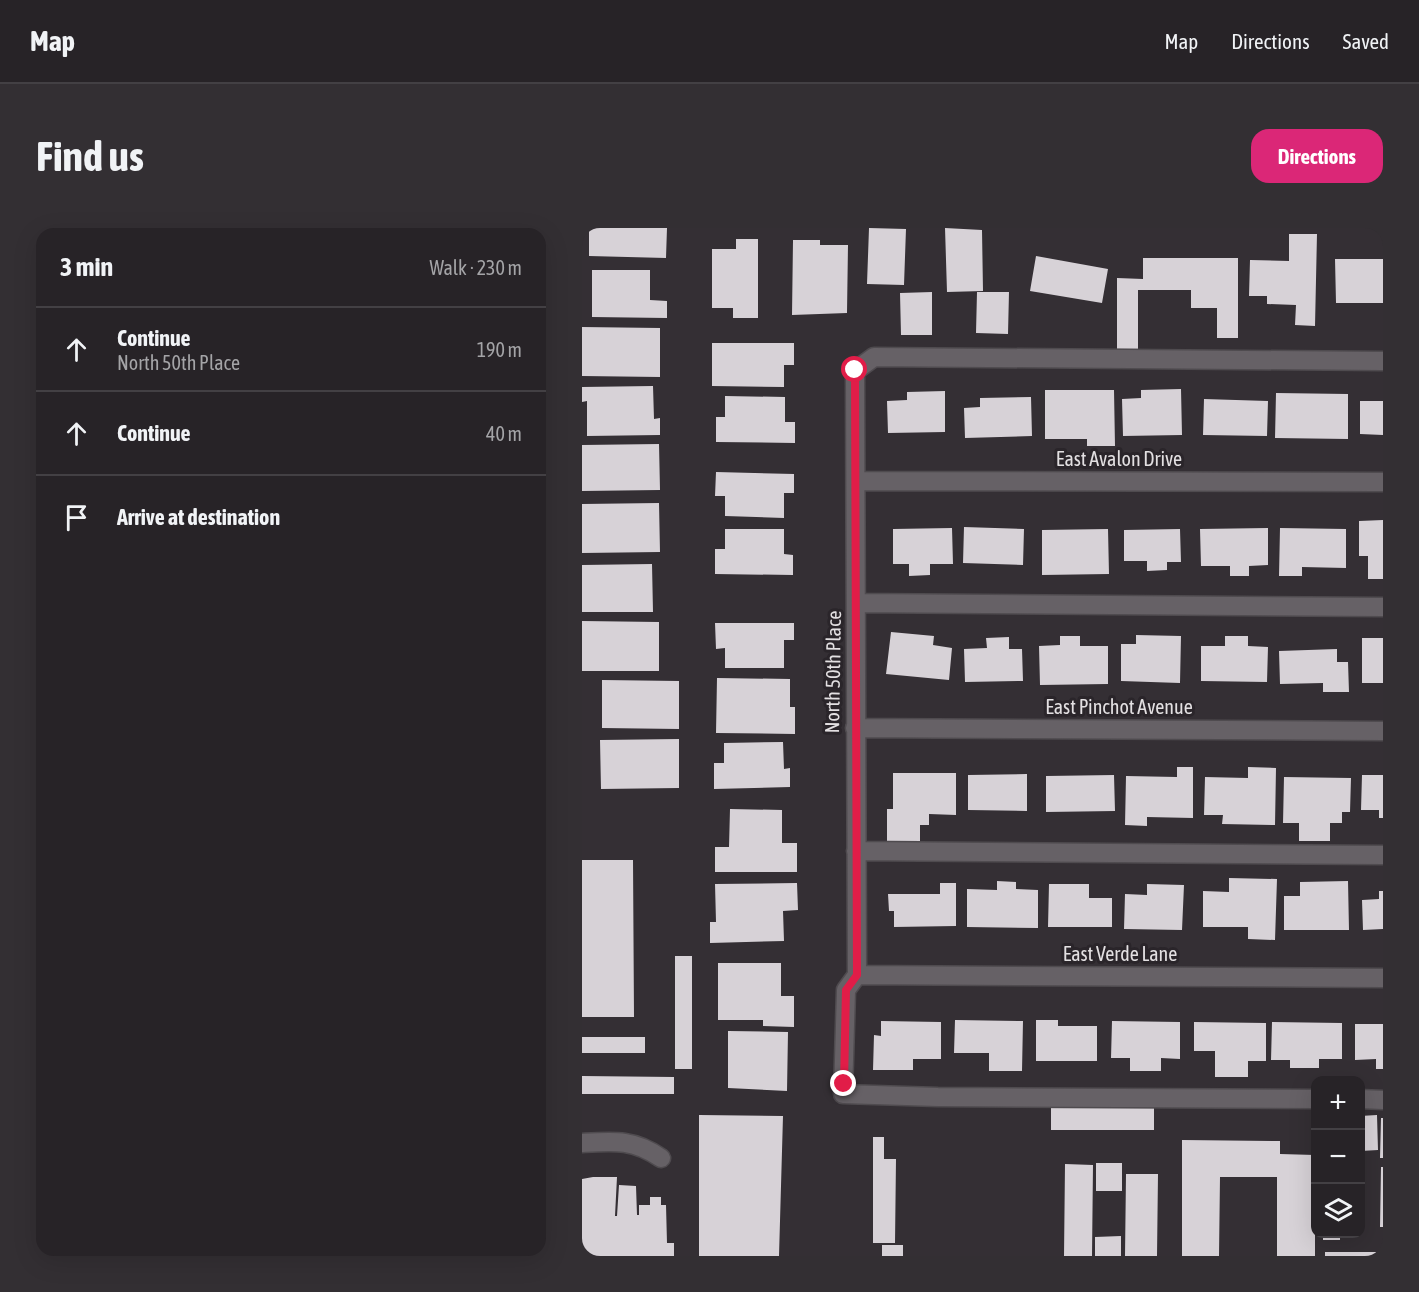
<!DOCTYPE html>
<html lang="en">
<head>
<meta charset="utf-8">
<style>
	:root { --surface:#272327; --page:#332f33; --text:#f1f3f6; --muted:#a4a4a7; --line:#434044; --accent:#db2777 }
	body { margin:0; font-family:"Asap Condensed",sans-serif; background:var(--page); color:var(--text) }
	.controls { position:absolute; right:18px; bottom:18px; display:grid; overflow:hidden; border-radius:12px; box-shadow:0 6px 24px #0002 }
	.controls button { width:54px; height:54px; display:grid; place-items:center; padding:0; border:0; border-bottom:2px solid var(--line); background:var(--surface); color:var(--text); font:30px sans-serif }
	.stop { position:absolute; width:18px; height:18px; margin:-14px; border:4px solid #e11d48; border-radius:50%; background:#fff }
	.stop.end { background:#e11d48; border-color:#fff; box-shadow:0 2px 6px #0008 }
	.list { margin:0; padding:0; list-style:none }
	h2 { display:flex; justify-content:space-between; align-items:center; height:78px; margin:0; padding:0 24px; font-size:26px }
	h2 small { font-size:20px; font-weight:400; color:var(--muted) }
	.list li { display:grid; grid-template-columns:39px 1fr auto; gap:18px; align-items:center; box-sizing:border-box; height:84px; padding:0 24px; border-top:2px solid var(--line) }
	.list b { display:block; font-size:22px; white-space:nowrap }
	.list p { margin:0; font-size:20px; white-space:nowrap; color:var(--muted) }
	.list em { font-size:20px; font-style:normal; color:var(--muted) }
	.icon { flex:none; width:33px; height:33px; fill:none; stroke:currentColor; stroke-width:2; stroke-linecap:round; stroke-linejoin:round }
	.map { position:relative; flex:none; width:801px; height:1028px; overflow:hidden; border-radius:18px }
	header { display:flex; align-items:center; gap:36px; box-sizing:border-box; height:84px; padding:0 30px; background:var(--surface); border-bottom:2px solid var(--line) }
	header strong { font-size:28px }
	nav { display:flex; gap:33px; margin-inline-start:auto; font-size:21px }
	.intro { display:flex; align-items:center; justify-content:space-between; box-sizing:border-box; height:144px; padding:0 36px }
	h1 { margin:0; font-size:42px }
	.button { padding:15px 27px; border-radius:18px; background:var(--accent); color:#fff; font-size:21px; font-weight:700 }
	main { display:flex; gap:36px; padding:0 36px }
	aside { flex:1; background:var(--surface); border-radius:18px; box-shadow:0 6px 24px #0002 }
	.map>svg:first-child { display:block }
	.building { fill:#d7d2d7 }
	.lines { fill:none; stroke-linecap:round; stroke-linejoin:round }
	.minor-casing { stroke:#4f4b4f; stroke-width:21 }
	.minor { stroke:#666166; stroke-width:18 }
	.route { stroke:#e11d48; stroke-width:8 }
	.labels { text-anchor:middle; stroke-width:6; stroke-linejoin:round; paint-order:stroke }
	.street-label { font-size:20px; fill:#e3e0e2; stroke:#2a252a }
</style>
</head>
<body>
<header>
<strong>Map</strong>
<nav><a>Map</a><a>Directions</a><a>Saved</a></nav>
</header>
<div class="intro"><h1>Find us</h1><a class="button">Directions</a></div>
<main>
<aside>
<h2>3 min<small>Walk · 230 m</small></h2>
<ul class="list">
<li><svg class="icon" aria-label="ahead" viewBox="0 0 24 24"><path d="M12 20V5M6 11l6-6 6 6"/></svg><div><b>Continue</b><p>North 50th Place</p></div><em>190 m</em></li>
<li><svg class="icon" aria-label="ahead" viewBox="0 0 24 24"><path d="M12 20V5M6 11l6-6 6 6"/></svg><div><b>Continue</b></div><em>40 m</em></li>
<li><svg class="icon" aria-label="arrive" viewBox="0 0 24 24"><path d="M6 21V4h12l-3 4 3 4H6"/></svg><div><b>Arrive at destination</b></div></li>
</ul>
</aside>
<div class="map">
<svg width="801" height="1028" viewBox="0 0 801 1028">
	<rect width="100%" height="100%" fill="#342f34"/>
	<!-- building -->
	<path class="building" d="M 7,0 L 85,0 L 84,30 L 7,28 Z
		M 287,0 L 324,1 L 322,57 L 285,56 Z
		M 363,0 L 400,2 L 401,63 L 365,64 Z
		M 707,6 L 735,6 L 733,98 L 713,97 L 714,77 L 685,76 L 685,68 L 667,68 L 668,32 L 707,33 Z
		M 154,11 L 176,11 L 176,90 L 151,90 L 151,80 L 130,80 L 130,21 L 154,21 Z
		M 211,12 L 238,12 L 238,17 L 266,17 L 265,85 L 210,87 Z
		M 454,28 L 526,41 L 520,75 L 448,63 Z
		M 561,30 L 656,30 L 656,110 L 635,110 L 635,80 L 609,80 L 609,62 L 556,62 L 556,121 L 535,121 L 535,50 L 561,51 Z
		M 753,31 L 801,31 L 801,75 L 754,75 Z
		M 10,42 L 68,42 L 68,72 L 85,73 L 85,90 L 10,89 Z
		M 350,64 L 350,107 L 319,107 L 318,65 Z
		M 395,64 L 427,64 L 426,106 L 394,105 Z
		M 0,99 L 78,100 L 78,149 L 0,148 Z
		M 130,115 L 212,115 L 212,137 L 202,137 L 202,159 L 130,158 Z
		M 71,158 L 72,191 L 78,190 L 78,207 L 5,208 L 5,173 L 0,174 L 0,159 Z
		M 599,161 L 600,207 L 541,208 L 540,171 L 559,170 L 559,162 Z
		M 463,162 L 532,162 L 533,218 L 505,218 L 505,211 L 463,211 Z
		M 363,163 L 363,204 L 306,205 L 305,173 L 325,172 L 325,164 Z
		M 694,165 L 766,166 L 766,211 L 693,210 Z
		M 143,168 L 203,169 L 203,194 L 213,194 L 213,215 L 134,214 L 134,189 L 143,189 Z
		M 449,169 L 450,208 L 383,210 L 382,180 L 398,179 L 398,170 Z
		M 622,171 L 686,173 L 685,208 L 621,207 Z
		M 778,173 L 801,173 L 801,207 L 778,206 Z
		M 77,216 L 78,262 L 0,263 L 0,217 Z
		M 134,244 L 212,246 L 212,265 L 202,265 L 202,290 L 143,288 L 143,268 L 133,268 Z
		M 77,275 L 78,324 L 0,325 L 0,276 Z
		M 801,292 L 801,351 L 786,351 L 786,328 L 777,328 L 777,293 Z
		M 382,299 L 442,301 L 441,337 L 381,335 Z
		M 370,300 L 371,336 L 348,336 L 348,347 L 327,348 L 327,336 L 311,336 L 311,301 Z
		M 686,300 L 686,337 L 667,338 L 667,348 L 648,348 L 648,338 L 619,338 L 618,301 Z
		M 698,300 L 764,301 L 764,340 L 720,339 L 720,348 L 697,348 Z
		M 143,301 L 202,301 L 202,326 L 211,327 L 211,347 L 133,346 L 133,321 L 143,321 Z
		M 526,301 L 527,346 L 460,347 L 460,302 Z
		M 598,301 L 599,334 L 585,334 L 585,342 L 565,343 L 565,333 L 542,333 L 542,302 Z
		M 70,336 L 71,384 L 0,384 L 0,337 Z
		M 0,393 L 77,394 L 77,443 L 0,443 Z
		M 133,395 L 212,395 L 212,412 L 202,412 L 202,440 L 143,440 L 143,420 L 134,421 Z
		M 309,404 L 352,408 L 351,417 L 370,420 L 367,452 L 304,446 Z
		M 554,407 L 599,408 L 598,455 L 539,453 L 539,416 L 554,416 Z
		M 478,408 L 498,408 L 498,418 L 526,418 L 526,456 L 458,457 L 457,418 L 478,417 Z
		M 643,408 L 666,408 L 666,418 L 686,419 L 685,454 L 619,453 L 619,418 L 643,418 Z
		M 427,409 L 427,421 L 440,421 L 441,453 L 383,454 L 382,421 L 405,420 L 404,410 Z
		M 780,410 L 801,410 L 801,455 L 780,455 Z
		M 755,421 L 755,434 L 766,434 L 767,464 L 741,464 L 741,455 L 698,456 L 697,423 Z
		M 135,450 L 208,451 L 208,479 L 213,479 L 213,506 L 134,505 Z
		M 20,452 L 97,453 L 97,501 L 20,500 Z
		M 97,511 L 97,560 L 19,561 L 18,512 Z
		M 201,514 L 202,541 L 208,540 L 208,559 L 132,561 L 132,535 L 142,535 L 142,515 Z
		M 595,539 L 611,539 L 611,590 L 565,589 L 565,598 L 543,597 L 544,548 L 595,549 Z
		M 666,539 L 694,540 L 693,597 L 640,596 L 641,587 L 622,587 L 623,549 L 666,550 Z
		M 311,545 L 374,545 L 374,587 L 347,586 L 347,597 L 338,597 L 338,613 L 305,613 L 305,581 L 311,581 Z
		M 445,546 L 445,583 L 386,582 L 386,547 Z
		M 532,547 L 533,583 L 464,584 L 464,548 Z
		M 780,547 L 801,547 L 801,590 L 797,590 L 797,582 L 779,582 Z
		M 702,549 L 769,550 L 768,584 L 760,584 L 760,595 L 748,595 L 748,613 L 717,613 L 717,595 L 701,595 Z
		M 148,581 L 200,582 L 200,615 L 215,615 L 215,644 L 133,644 L 133,619 L 147,619 Z
		M 0,632 L 51,632 L 52,789 L 0,789 Z
		M 647,650 L 695,651 L 693,712 L 666,711 L 666,699 L 621,699 L 621,663 L 647,664 Z
		M 415,653 L 434,654 L 434,661 L 456,662 L 456,700 L 385,699 L 385,661 L 415,662 Z
		M 766,653 L 767,702 L 702,702 L 702,668 L 718,668 L 718,654 Z
		M 215,655 L 216,682 L 201,683 L 202,713 L 128,715 L 128,694 L 134,694 L 133,656 Z
		M 358,655 L 374,655 L 374,698 L 312,699 L 312,683 L 307,683 L 306,666 L 358,666 Z
		M 467,656 L 507,656 L 507,670 L 530,670 L 530,699 L 466,699 Z
		M 565,656 L 602,657 L 600,702 L 542,701 L 543,666 L 565,667 Z
		M 797,663 L 801,663 L 801,701 L 781,702 L 780,672 L 797,671 Z
		M 93,728 L 110,728 L 110,841 L 93,841 Z
		M 136,735 L 199,735 L 199,768 L 212,768 L 212,799 L 181,798 L 181,792 L 136,792 Z
		M 373,792 L 441,793 L 440,843 L 407,843 L 407,825 L 372,825 Z
		M 454,792 L 476,792 L 476,798 L 515,798 L 515,833 L 454,833 Z
		M 299,793 L 359,794 L 359,831 L 331,831 L 331,842 L 291,842 L 292,807 L 299,808 Z
		M 530,793 L 598,794 L 598,831 L 579,830 L 579,843 L 548,843 L 548,830 L 529,830 Z
		M 612,794 L 684,795 L 684,833 L 666,833 L 666,849 L 633,849 L 633,823 L 612,823 Z
		M 690,794 L 760,795 L 760,831 L 737,831 L 737,840 L 708,840 L 708,832 L 689,832 Z
		M 773,796 L 801,796 L 801,841 L 794,841 L 794,831 L 773,832 Z
		M 146,803 L 206,804 L 205,863 L 146,860 Z
		M 0,809 L 63,809 L 63,825 L 0,825 Z
		M 0,848 L 92,849 L 92,866 L 0,866 Z
		M 469,879 L 572,879 L 572,902 L 469,902 Z
		M 117,887 L 201,888 L 197,1028 L 117,1028 Z
		M 795,887 L 796,922 L 779,923 L 778,888 Z
		M 799,890 L 801,890 L 801,930 L 798,930 Z
		M 291,909 L 302,909 L 302,931 L 314,931 L 313,1015 L 291,1015 Z
		M 600,912 L 698,913 L 698,926 L 733,927 L 733,1028 L 695,1028 L 695,949 L 638,949 L 637,1028 L 600,1028 Z
		M 514,935 L 540,935 L 540,963 L 514,963 Z
		M 483,936 L 511,937 L 510,1028 L 482,1028 Z
		M 799,939 L 801,939 L 801,999 L 798,999 Z
		M 544,946 L 576,946 L 575,1028 L 543,1028 Z
		M 11,949 L 35,949 L 33,988 L 35,988 L 37,957 L 54,958 L 55,987 L 57,987 L 57,977 L 68,977 L 68,969 L 79,969 L 79,977 L 84,977 L 85,1015 L 92,1015 L 92,1028 L 0,1028 L 0,951 Z
		M 741,1006 L 758,1006 L 758,1012 L 741,1012 Z
		M 539,1008 L 539,1028 L 513,1028 L 513,1009 Z
		M 300,1017 L 321,1017 L 321,1028 L 300,1028 Z
		M 743,1024 L 801,1024 L 801,1028 L 743,1028 Z"/>
	<g class="lines">
		<defs>
			<path id="minor" d="M 274,253 L 801,254
				M 274,375 L 801,379
				M 273,500 L 801,503
				M 274,623 L 801,627
				M 275,747 L 273,143 L 292,129 L 801,133
				M 275,747 L 264,762 L 261,866 L 356,869 L 734,871
				M 275,747 L 801,750
				M 778,871 L 801,872
				M 0,915 C 32,913 52,911 79,930"/>
		</defs>
		<!-- minor casing -->
		<use href="#minor" class="minor-casing"/>
		<!-- minor -->
		<use href="#minor" class="minor"/>
	</g>
	<g class="lines">
		<!-- route -->
		<path class="route" d="M 262,856 L 264,762 L 275,747 L 273,142"/>
	</g>
	<g class="labels">
		<!-- street labels -->
		<g class="street-label">
			<text x="537" y="238">East Avalon Drive</text>
			<text transform="translate(251 444) rotate(-89)" y="7">North 50th Place</text>
			<text x="537" y="486">East Pinchot Avenue</text>
			<text x="538" y="733">East Verde Lane</text>
		</g>
	</g>
</svg>
<div class="controls">
<button>+</button>
<button>−</button>
<button><svg class="icon" aria-label="layers" viewBox="0 0 24 24"><path d="M12 4l9 5-9 5-9-5zM3 14l9 5 9-5"/></svg></button>
</div>
<div class="stop" style="left:273px;top:142px"></div>
<div class="stop end" style="left:262px;top:856px"></div>
</div>
</main>
</body>
</html>
